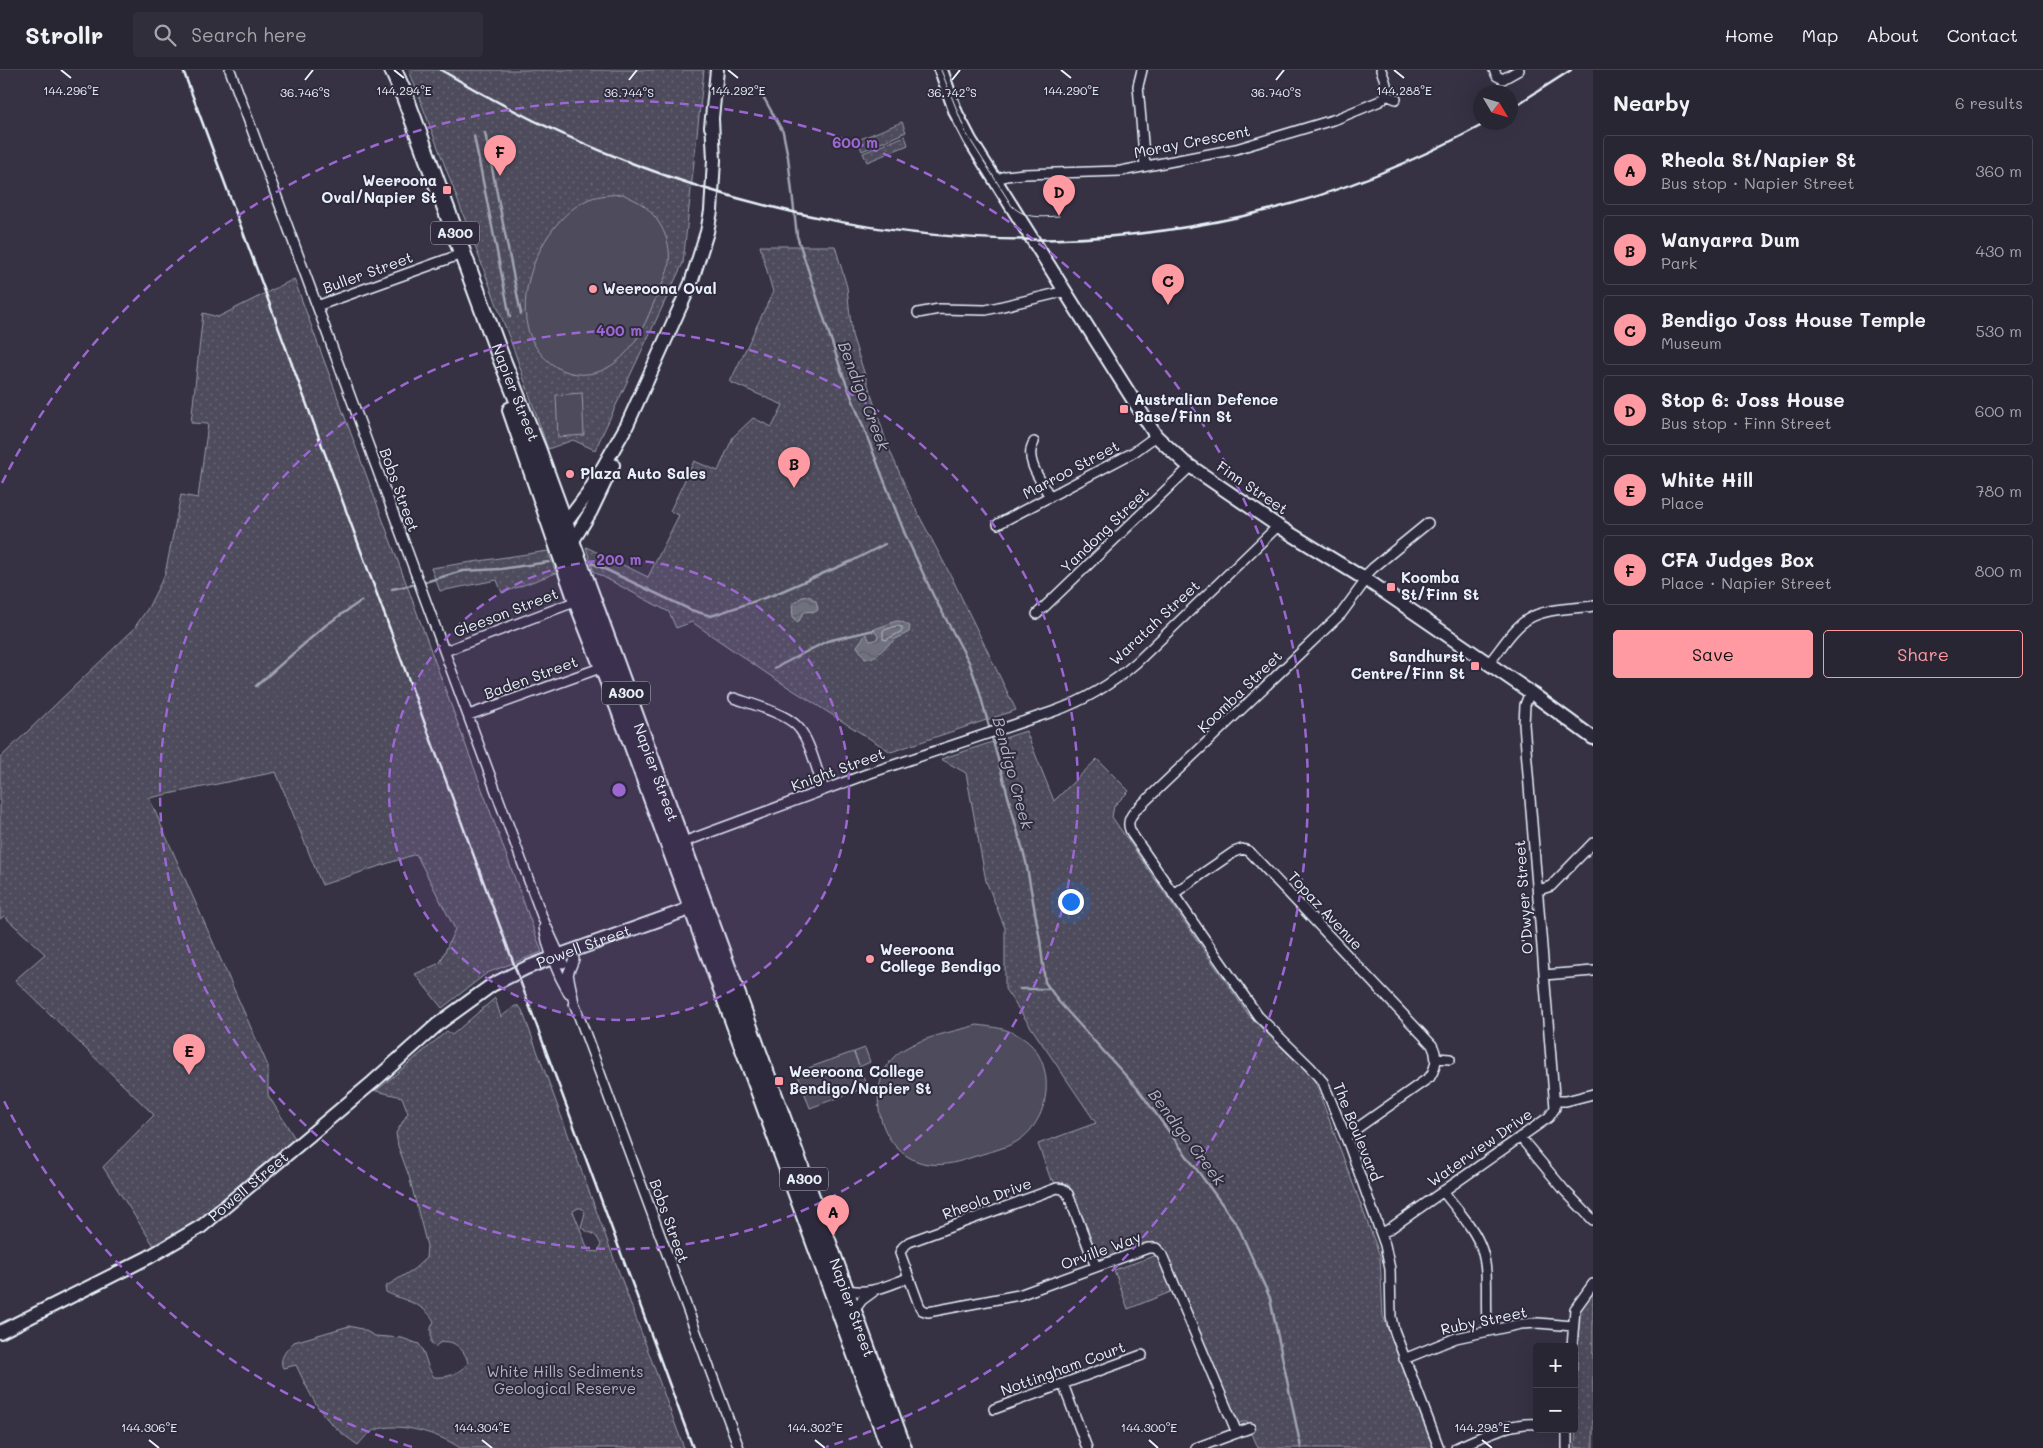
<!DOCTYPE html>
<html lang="en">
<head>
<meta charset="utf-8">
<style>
	:root { --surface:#282633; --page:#302e3b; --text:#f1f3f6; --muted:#a5a5ac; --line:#44434e; --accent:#ff9aa2 }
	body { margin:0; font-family:Mali,sans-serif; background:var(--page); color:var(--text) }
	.controls { position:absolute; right:15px; bottom:15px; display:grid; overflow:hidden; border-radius:5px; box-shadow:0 5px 20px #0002 }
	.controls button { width:45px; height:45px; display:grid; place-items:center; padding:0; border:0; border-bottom:1px solid var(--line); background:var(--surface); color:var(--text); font:25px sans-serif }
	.compass { position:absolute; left:1473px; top:15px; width:45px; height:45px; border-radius:50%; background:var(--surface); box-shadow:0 5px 20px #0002; rotate:128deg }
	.you { position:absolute; left:1070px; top:831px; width:18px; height:18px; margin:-12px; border:4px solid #fff; border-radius:50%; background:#1a73e8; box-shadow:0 0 0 8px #1a73e833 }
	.badge { display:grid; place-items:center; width:32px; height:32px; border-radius:50%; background:var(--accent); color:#111; font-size:16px; font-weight:700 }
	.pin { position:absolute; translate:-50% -41px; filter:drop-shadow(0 1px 2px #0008) }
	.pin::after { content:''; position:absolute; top:26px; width:18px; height:15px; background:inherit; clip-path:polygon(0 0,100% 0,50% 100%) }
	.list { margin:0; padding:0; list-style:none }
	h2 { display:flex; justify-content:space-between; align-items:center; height:65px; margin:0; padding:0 20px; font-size:21px }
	h2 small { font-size:16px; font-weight:400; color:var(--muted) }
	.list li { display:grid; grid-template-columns:32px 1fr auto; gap:15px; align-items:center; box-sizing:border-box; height:70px; margin:0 10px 10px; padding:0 10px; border:1px solid var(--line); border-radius:5px }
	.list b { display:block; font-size:19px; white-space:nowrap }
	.list p { margin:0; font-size:16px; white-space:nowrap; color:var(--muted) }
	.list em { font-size:16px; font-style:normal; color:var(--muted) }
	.actions { display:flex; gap:10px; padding:15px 20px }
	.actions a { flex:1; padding:11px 0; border:1px solid var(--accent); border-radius:5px; text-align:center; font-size:18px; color:var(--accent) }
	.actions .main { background:var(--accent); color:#111 }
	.icon { flex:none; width:28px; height:28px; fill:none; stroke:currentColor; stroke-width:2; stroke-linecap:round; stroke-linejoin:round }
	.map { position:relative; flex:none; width:1593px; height:1378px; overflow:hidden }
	header { display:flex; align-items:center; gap:30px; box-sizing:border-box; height:70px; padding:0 25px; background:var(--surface); border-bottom:1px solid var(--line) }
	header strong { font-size:24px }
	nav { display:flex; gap:28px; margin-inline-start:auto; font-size:18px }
	.search { width:350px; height:45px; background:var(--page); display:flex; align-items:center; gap:12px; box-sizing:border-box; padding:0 18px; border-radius:5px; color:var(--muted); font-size:19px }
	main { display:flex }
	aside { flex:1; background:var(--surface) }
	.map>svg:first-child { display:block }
	.green { fill:url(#green-dots); stroke:#9a9eaa; fill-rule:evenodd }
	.pitch { fill:#4d4b5c; stroke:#9a9eaa }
	.water { fill:url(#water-waves); stroke:#a0a4af }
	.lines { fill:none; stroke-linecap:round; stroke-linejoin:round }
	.shore { stroke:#b8bec8; stroke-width:1 }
	.stream { stroke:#a0a4af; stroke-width:2.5 }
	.street-casing { stroke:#e8f1f8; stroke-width:12 }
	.secondary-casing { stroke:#e8f1f8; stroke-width:16 }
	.highway-casing { stroke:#e8f1f8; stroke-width:20 }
	.street { stroke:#2f2a3d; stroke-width:9 }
	.secondary { stroke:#2f2a3d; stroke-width:12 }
	.highway { stroke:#2f2a3d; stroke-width:16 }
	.tram { stroke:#e8f1f8; stroke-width:1 }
	.rail { stroke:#e8f1f8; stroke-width:2.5 }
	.ticks { fill:none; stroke:#e8f1f8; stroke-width:2 }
	.ring { fill:none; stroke:#9c67d0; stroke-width:2.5; stroke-dasharray:9 6 }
	.poi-dot { fill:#ff9aa2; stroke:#2f2a3d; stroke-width:2 }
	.labels { text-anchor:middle; stroke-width:4; stroke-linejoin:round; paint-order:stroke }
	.shield { fill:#2f2a3d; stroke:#b0b5c0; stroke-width:1 }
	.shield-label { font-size:14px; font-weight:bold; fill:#e8f1f8 }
	.street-label { font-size:15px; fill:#e8f1f8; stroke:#2f2a3d }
	.poi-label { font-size:15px; font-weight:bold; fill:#e8f1f8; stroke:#2f2a3d; text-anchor:start }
	.park-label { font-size:15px; fill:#b2b7c1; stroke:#2f2a3d }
	.water-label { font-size:16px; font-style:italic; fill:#b2b7c2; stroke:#2f2a3d }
	.ticks-label { font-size:12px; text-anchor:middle; fill:#e8f1f8; stroke:#2f2a3d; stroke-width:4; stroke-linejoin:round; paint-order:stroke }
	.centre { fill:#9c67d0; stroke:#2f2a3d; stroke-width:2.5 }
	.ring-label { font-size:15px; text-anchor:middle; font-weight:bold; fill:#9c67d0; stroke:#2f2a3d; stroke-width:4; stroke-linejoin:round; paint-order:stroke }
</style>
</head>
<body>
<header>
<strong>Strollr</strong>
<div class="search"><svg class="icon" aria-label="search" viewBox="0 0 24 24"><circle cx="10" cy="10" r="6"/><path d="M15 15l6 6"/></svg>Search here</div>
<nav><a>Home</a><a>Map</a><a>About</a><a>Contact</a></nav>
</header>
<main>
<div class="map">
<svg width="1593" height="1378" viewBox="0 0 1593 1378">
	<defs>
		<pattern id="green-dots" width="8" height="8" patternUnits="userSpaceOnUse" patternTransform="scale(1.25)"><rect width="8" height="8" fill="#4d4b5c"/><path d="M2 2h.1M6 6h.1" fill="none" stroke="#676574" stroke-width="1.8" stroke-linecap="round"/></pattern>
		<pattern id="water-waves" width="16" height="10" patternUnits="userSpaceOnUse" patternTransform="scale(1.25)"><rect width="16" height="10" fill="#70717f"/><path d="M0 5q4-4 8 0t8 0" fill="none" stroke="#5b5c64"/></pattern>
	</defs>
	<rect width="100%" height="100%" fill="#363244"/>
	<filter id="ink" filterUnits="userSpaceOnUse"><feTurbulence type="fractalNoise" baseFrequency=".02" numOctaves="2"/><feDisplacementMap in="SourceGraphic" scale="10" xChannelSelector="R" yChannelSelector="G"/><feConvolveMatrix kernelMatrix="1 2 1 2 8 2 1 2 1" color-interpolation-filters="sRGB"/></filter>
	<g filter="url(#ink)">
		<!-- green -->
		<path class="green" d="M 409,0 L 704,0 L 683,193 L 595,380 L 573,370 L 548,379 L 515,283 Z
			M 902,52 L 906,62 L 862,81 L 858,70 Z
			M 905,66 L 908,75 L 867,92 L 863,83 Z
			M 760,176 L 835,176 L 847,217 L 852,265 L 887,374 L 914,436 L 952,508 L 1016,640 L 891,682 L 769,605 L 692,552 L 676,558 L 669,542 L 594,502 L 586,477 L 648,507 L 679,445 L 670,441 L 694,391 L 718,401 L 733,367 L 753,348 L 772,357 L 783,335 L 730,312 L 773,222 Z
			M 294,209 L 542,882 L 487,903 L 442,938 L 415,904 L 440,893 L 455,859 L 416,784 L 322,815 L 276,702 L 149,728 L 268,996 L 268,1025 L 299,1075 L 158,1182 L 103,1097 L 154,1045 L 15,910 L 45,884 L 4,846 L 0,849 L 0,688 L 133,560 L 148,538 L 165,504 L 181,425 L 198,428 L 208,354 L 191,353 L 203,243 L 218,247 Z
			M 548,481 L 556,503 L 502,523 L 497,510 L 440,521 L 431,498 Z
			M 1026,661 L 1054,731 L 1097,689 L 1129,721 L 1114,736 L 1112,747 L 1250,947 L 1314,1009 L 1380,1186 L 1383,1246 L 1435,1378 L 1258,1378 L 1247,1351 L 1239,1353 L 1236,1350 L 1162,1175 L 1153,1172 L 1105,1189 L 1098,1188 L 1094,1183 L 1069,1115 L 1063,1112 L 1055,1114 L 1053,1109 L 1051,1110 L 1038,1074 L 1096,1053 L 1005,919 L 1005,858 L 986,811 L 966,703 L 941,689 Z
			M 495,928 L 501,947 L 515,936 L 519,936 L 522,940 L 684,1378 L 460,1378 C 441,1364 398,1351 375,1360 C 368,1363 363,1369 358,1375 C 321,1350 315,1334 296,1295 L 283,1298 C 278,1289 287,1279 294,1272 L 349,1256 L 362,1259 L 375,1266 L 402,1268 L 419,1274 C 427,1286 426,1297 434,1307 C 449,1308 457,1304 468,1294 C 467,1283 455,1269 442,1272 C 439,1273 437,1275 435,1277 L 431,1273 L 431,1258 L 434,1251 C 423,1232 403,1231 386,1222 L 385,1217 L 414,1199 L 426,1188 L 427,1176 L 409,1106 L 398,1076 L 396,1063 L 408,1043 L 402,1027 L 376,1021 L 447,961 L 452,965 ZM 578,1138 L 582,1138 L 585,1143 L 581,1157 C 591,1166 594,1159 601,1175 L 598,1182 L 590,1181 L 589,1182 L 573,1141 Z
			M 1157,1185 L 1173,1221 L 1128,1239 L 1114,1200 Z
			M 1593,1222 L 1593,1378 L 1575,1378 L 1579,1240 Z"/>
		<!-- pitch -->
		<path class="pitch" d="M 623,124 C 629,128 637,130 643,135 C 662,150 675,177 667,202 C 663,214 657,225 652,237 C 644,257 633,280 615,293 C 577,321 532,293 526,250 C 520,207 548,147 589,129 C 600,125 611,125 623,124 Z
			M 582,323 L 584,365 L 558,367 L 556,325 Z
			M 977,955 C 993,957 1007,958 1021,967 C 1056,988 1053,1044 1022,1068 C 1009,1078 991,1081 976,1086 C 958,1092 947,1096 928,1094 C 881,1087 863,1022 893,988 C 910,969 953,962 977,955 Z
			M 865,978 L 870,992 L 859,997 L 867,1017 L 810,1038 L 797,1002 L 853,982 L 859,995 L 854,982 Z"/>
		<!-- water -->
		<path class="water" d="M 809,526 L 816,531 L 818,539 L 817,541 L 804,542 L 799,551 L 796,552 L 793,547 L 792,535 L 802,527 Z
			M 896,551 L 900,551 L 910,556 L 909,562 L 894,570 L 874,587 L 865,589 L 857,576 L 866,564 L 870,571 L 876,570 L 878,566 L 874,561 L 875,559 Z"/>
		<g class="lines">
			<!-- shore -->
			<path class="shore" d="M 897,556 L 902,557 L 902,561 L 886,570 L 883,569 L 883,561 Z"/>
			<!-- stream -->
			<path class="stream" d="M 760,21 L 783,62 L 788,87 L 797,166 L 841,300 L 905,464 L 933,525 L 969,592 L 979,620 L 1026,792 L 1040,870 L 1045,912 L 1059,932 L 1137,1018 L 1238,1156 L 1270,1228 L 1301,1378
				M 485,63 L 521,244
				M 474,66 L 510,247
				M 592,493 L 691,540 L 711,546 L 773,525 L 852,491 L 885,474
				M 425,512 L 462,501 L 501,499 L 549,492
				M 392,519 L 412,515
				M 775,598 L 827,571 L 874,560
				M 256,616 L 326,555 L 361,531
				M 1020,919 L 1048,919"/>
			<defs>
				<path id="street" d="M 230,0 L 543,849 L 563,893
					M 1142,0 L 1138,16 L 1145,96
					M 1494,0 L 1497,6 L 1503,9 L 1519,0
					M 1386,25 L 1396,29
					M 995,110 L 1006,106 L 1024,104 L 1121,101 L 1236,79 L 1336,49 L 1380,31 C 1392,23 1385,11 1381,0
					M 317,236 L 456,186
					M 918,243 L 939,239 L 986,240 L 1066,221
					M 1034,372 C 1023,389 1042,412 1050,427
					M 998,454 L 1134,382 L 1156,366
					M 1363,508 L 1373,498 L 1428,453
					M 1366,510 L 1341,544 L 1135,741 C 1127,750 1127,757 1134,767 L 1258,946 L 1310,997 L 1323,1012 L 1349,1075 L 1385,1175 L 1390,1199 L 1391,1247 L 1394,1260 L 1439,1378
					M 1037,544 L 1191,396
					M 445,581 L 577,531
					M 1489,593 C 1501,579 1512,559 1528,549 C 1546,538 1573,539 1593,536
					M 734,628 C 751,634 785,643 797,656 C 810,669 817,702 824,720
					M 469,645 L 603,597
					M 681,773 L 867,704 L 1052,642 C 1084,631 1112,614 1137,592 L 1278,456
					M 1539,820 L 1551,816 L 1593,773
					M 1173,824 L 1234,782 L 1242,779 L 1249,781 L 1432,975 C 1438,986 1437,996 1430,1007 L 1346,1066
					M 544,857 C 548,881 557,903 569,924
					M 574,889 L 568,904 L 574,933 L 739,1378
					M 1544,905 L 1593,901
					M 1436,988 L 1450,989
					M 1555,1031 L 1566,1031 L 1593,1024
					M 1520,1067 L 1565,1121 L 1593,1150
					M 1443,1121 C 1456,1139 1475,1158 1482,1180 C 1490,1204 1484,1236 1488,1261
					M 1381,1163 L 1388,1160 L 1549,1047 L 1555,1038 L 1524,654 L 1525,635 L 1530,622
					M 1096,1197 L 1068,1124 L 1063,1119 L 1057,1118 L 909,1172 L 903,1177 L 900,1183 L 919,1235 L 922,1240 L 928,1242 L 1019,1225 L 1148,1178 L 1156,1178 L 1162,1185 L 1237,1363
					M 844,1219 C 868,1226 886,1216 908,1208
					M 853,1242 L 862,1230 L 873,1222
					M 1572,1277 L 1575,1239 L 1593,1214
					M 1404,1289 L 1456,1268 L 1521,1254 L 1538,1253 L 1573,1256
					M 1063,1314 L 1087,1378
					M 994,1339 L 1142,1285
					M 1196,1378 L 1250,1358
					M 1456,1378 C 1482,1367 1508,1352 1537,1354
					M 1567,1378 L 1567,1359"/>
				<g id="secondary">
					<path d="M 941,0 L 956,43 L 970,70 L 1156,366 L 1184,392 L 1278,456 L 1363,508"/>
					<path d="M 711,57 L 717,0"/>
					<path d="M 565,454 L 589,422 L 627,355 L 691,213 L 707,162 L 711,141 L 714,90 L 712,49"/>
					<path d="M 572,472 L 591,441 L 613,395"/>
					<path d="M 1358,504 L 1530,622 L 1593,668"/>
					<path id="s1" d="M 0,1262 L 149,1187 L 202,1156 L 373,1012 L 438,954 L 492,915 L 526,898 L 552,888 L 692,838"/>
				</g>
				<g id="highway">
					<path id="s2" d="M 393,0 L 405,27 L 498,280 L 538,381 L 903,1378"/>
					<path d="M 511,340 L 577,531 L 619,638 L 890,1378"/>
				</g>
			</defs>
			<!-- street casing -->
			<use href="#street" class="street-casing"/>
			<!-- secondary casing -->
			<use href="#secondary" class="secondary-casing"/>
			<!-- highway casing -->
			<use href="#highway" class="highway-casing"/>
			<!-- street -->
			<use href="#street" class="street"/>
			<!-- secondary -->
			<use href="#secondary" class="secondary"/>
			<!-- highway -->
			<use href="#highway" class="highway"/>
			<!-- tram -->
			<path class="tram" d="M 941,0 L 966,63 L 1012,136 C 1026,149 1041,147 1059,146"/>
			<!-- rail -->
			<path class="rail" d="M 183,0 L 693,1378
				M 441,0 C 685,147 990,212 1268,140 C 1345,121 1418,90 1488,52
				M 1510,39 L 1571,0"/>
		</g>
	</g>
	<!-- ticks -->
	<path class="ticks" d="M 61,0 L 71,8M 394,0 L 404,8M 728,0 L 738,8M 1061,0 L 1071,8M 1394,0 L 1404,8M 305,10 L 313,0M 629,10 L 637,0M 952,10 L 960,0M 1276,10 L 1284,0M 149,1370 L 159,1378M 482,1370 L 492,1378M 815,1370 L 825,1378M 1149,1370 L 1158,1378M 1482,1370 L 1492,1378"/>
	<!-- distance rings -->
	<circle cx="619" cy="720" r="230" fill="#9c67d0" fill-opacity=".12"/>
	<g class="ring">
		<circle cx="619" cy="720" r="230"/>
		<circle cx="619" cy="720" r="459"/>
		<path d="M412 1377A689 689 0 0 1 2 1027M2 413A689 689 0 1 1 826 1377"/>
	</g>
	<!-- markers -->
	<g class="poi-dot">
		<rect x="442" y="115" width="10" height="10" rx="2.5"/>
		<circle cx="593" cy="219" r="5"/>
		<rect x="1119" y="334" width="10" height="10" rx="2.5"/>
		<circle cx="570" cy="404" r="5"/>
		<rect x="1386" y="512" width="10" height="10" rx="2.5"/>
		<rect x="1470" y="591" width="10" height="10" rx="2.5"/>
		<circle cx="870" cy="889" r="5"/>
		<rect x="774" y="1006" width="10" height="10" rx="2.5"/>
	</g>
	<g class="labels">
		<!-- shield labels -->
		<g class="shield">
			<rect x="431" y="151.5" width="48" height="23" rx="4"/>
			<rect x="602" y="611.5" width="48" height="23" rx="4"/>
			<rect x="780" y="1097.5" width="48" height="23" rx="4"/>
		</g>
		<g class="shield-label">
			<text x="455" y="168">A300</text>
			<text x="626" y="628">A300</text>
			<text x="804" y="1114">A300</text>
		</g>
		<!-- street labels -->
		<g class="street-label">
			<text transform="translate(1192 72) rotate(-11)" y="5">Moray Crescent</text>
			<text transform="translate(368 203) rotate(-20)" y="5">Buller Street</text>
			<text dy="5" stroke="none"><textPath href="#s2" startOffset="345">Napier Street</textPath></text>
			<text transform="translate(1071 400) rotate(-28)" y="5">Marroo Street</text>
			<text transform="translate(1252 418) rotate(34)" y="5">Finn Street</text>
			<text transform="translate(399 420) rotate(70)" y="5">Bobs Street</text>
			<text transform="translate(1105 460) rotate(-44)" y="5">Yandong Street</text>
			<text transform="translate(506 543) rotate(-21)" y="5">Gleeson Street</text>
			<text transform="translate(1155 553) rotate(-43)" y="5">Waratah Street</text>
			<text transform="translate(531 608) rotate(-20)" y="5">Baden Street</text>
			<text transform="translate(1240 622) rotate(-44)" y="5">Koomba Street</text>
			<text transform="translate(838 700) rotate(-20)" y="5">Knight Street</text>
			<text dy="5" stroke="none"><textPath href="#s2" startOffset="750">Napier Street</textPath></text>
			<text transform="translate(1524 827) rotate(-94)" y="5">O'Dwyer Street</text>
			<text transform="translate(1325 841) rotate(47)" y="5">Topaz Avenue</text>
			<text dy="5" stroke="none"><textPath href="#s1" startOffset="705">Powell Street</textPath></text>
			<text transform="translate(1357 1062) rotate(68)" y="5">The Boulevard</text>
			<text transform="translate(1480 1078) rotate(-35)" y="5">Waterview Drive</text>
			<text dy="5" stroke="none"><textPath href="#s1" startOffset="289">Powell Street</textPath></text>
			<text transform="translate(987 1129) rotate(-20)" y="5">Rheola Drive</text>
			<text transform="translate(669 1151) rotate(70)" y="5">Bobs Street</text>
			<text transform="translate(1101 1181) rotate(-20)" y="5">Orville Way</text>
			<text dy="5" stroke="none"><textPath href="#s2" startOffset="1320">Napier Street</textPath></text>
			<text transform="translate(1484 1251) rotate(-12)" y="5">Ruby Street</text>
			<text transform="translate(1063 1299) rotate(-20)" y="5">Nottingham Court</text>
		</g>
		<!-- poi labels -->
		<g class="poi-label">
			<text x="437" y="116" text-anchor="end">Weeroona<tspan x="437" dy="17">Oval/Napier St</tspan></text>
			<text x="603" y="224">Weeroona Oval</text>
			<text x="1134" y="335">Australian Defence<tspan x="1134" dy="17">Base/Finn St</tspan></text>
			<text x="580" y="409">Plaza Auto Sales</text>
			<text x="1401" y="513">Koomba<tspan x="1401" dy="17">St/Finn St</tspan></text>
			<text x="1465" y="592" text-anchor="end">Sandhurst<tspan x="1465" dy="17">Centre/Finn St</tspan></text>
			<text x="880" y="885">Weeroona<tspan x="880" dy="17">College Bendigo</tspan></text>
			<text x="789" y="1007">Weeroona College<tspan x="789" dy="17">Bendigo/Napier St</tspan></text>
		</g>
		<!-- park labels -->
		<g class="park-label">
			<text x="565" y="1307">White Hills Sediments<tspan x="565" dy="17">Geological Reserve</tspan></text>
		</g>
		<!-- water labels -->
		<g class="water-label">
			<text transform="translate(864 326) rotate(69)" y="6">Bendigo Creek</text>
			<text transform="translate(1013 703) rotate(75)" y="6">Bendigo Creek</text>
			<text transform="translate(1187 1067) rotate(53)" y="6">Bendigo Creek</text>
		</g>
	</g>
	<g class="ticks-label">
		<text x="71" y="25">144.296°E</text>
		<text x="404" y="25">144.294°E</text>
		<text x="738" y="25">144.292°E</text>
		<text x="1071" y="25">144.290°E</text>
		<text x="1404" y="25">144.288°E</text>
		<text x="305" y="27">36.746°S</text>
		<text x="629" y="27">36.744°S</text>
		<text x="952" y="27">36.742°S</text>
		<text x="1276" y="27">36.740°S</text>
		<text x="149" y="1362">144.306°E</text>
		<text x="482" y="1362">144.304°E</text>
		<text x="815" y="1362">144.302°E</text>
		<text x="1149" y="1362">144.300°E</text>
		<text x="1482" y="1362">144.298°E</text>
	</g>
	<circle cx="619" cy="720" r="8" class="centre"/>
	<g class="ring-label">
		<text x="855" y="78">600 m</text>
		<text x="619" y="266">400 m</text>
		<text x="619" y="495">200 m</text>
	</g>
</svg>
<div class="controls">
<button>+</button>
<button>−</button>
</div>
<svg class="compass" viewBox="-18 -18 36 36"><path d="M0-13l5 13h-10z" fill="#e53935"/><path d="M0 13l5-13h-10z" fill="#a5a5ac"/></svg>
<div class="you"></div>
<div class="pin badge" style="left:833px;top:1166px">A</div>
<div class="pin badge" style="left:794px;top:418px">B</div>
<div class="pin badge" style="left:1168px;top:235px">C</div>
<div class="pin badge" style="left:1059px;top:146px">D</div>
<div class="pin badge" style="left:189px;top:1005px">E</div>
<div class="pin badge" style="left:500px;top:106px">F</div>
</div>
<aside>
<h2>Nearby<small>6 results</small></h2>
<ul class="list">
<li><span class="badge">A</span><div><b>Rheola St/Napier St</b><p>Bus stop · Napier Street</p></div><em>360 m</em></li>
<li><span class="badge">B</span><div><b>Wanyarra Dum</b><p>Park</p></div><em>430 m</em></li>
<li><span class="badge">C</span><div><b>Bendigo Joss House Temple</b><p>Museum</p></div><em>530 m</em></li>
<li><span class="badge">D</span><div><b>Stop 6: Joss House</b><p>Bus stop · Finn Street</p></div><em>600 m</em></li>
<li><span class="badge">E</span><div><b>White Hill</b><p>Place</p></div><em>780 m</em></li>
<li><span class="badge">F</span><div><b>CFA Judges Box</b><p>Place · Napier Street</p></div><em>800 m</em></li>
</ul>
<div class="actions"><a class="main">Save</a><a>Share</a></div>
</aside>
</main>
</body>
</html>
